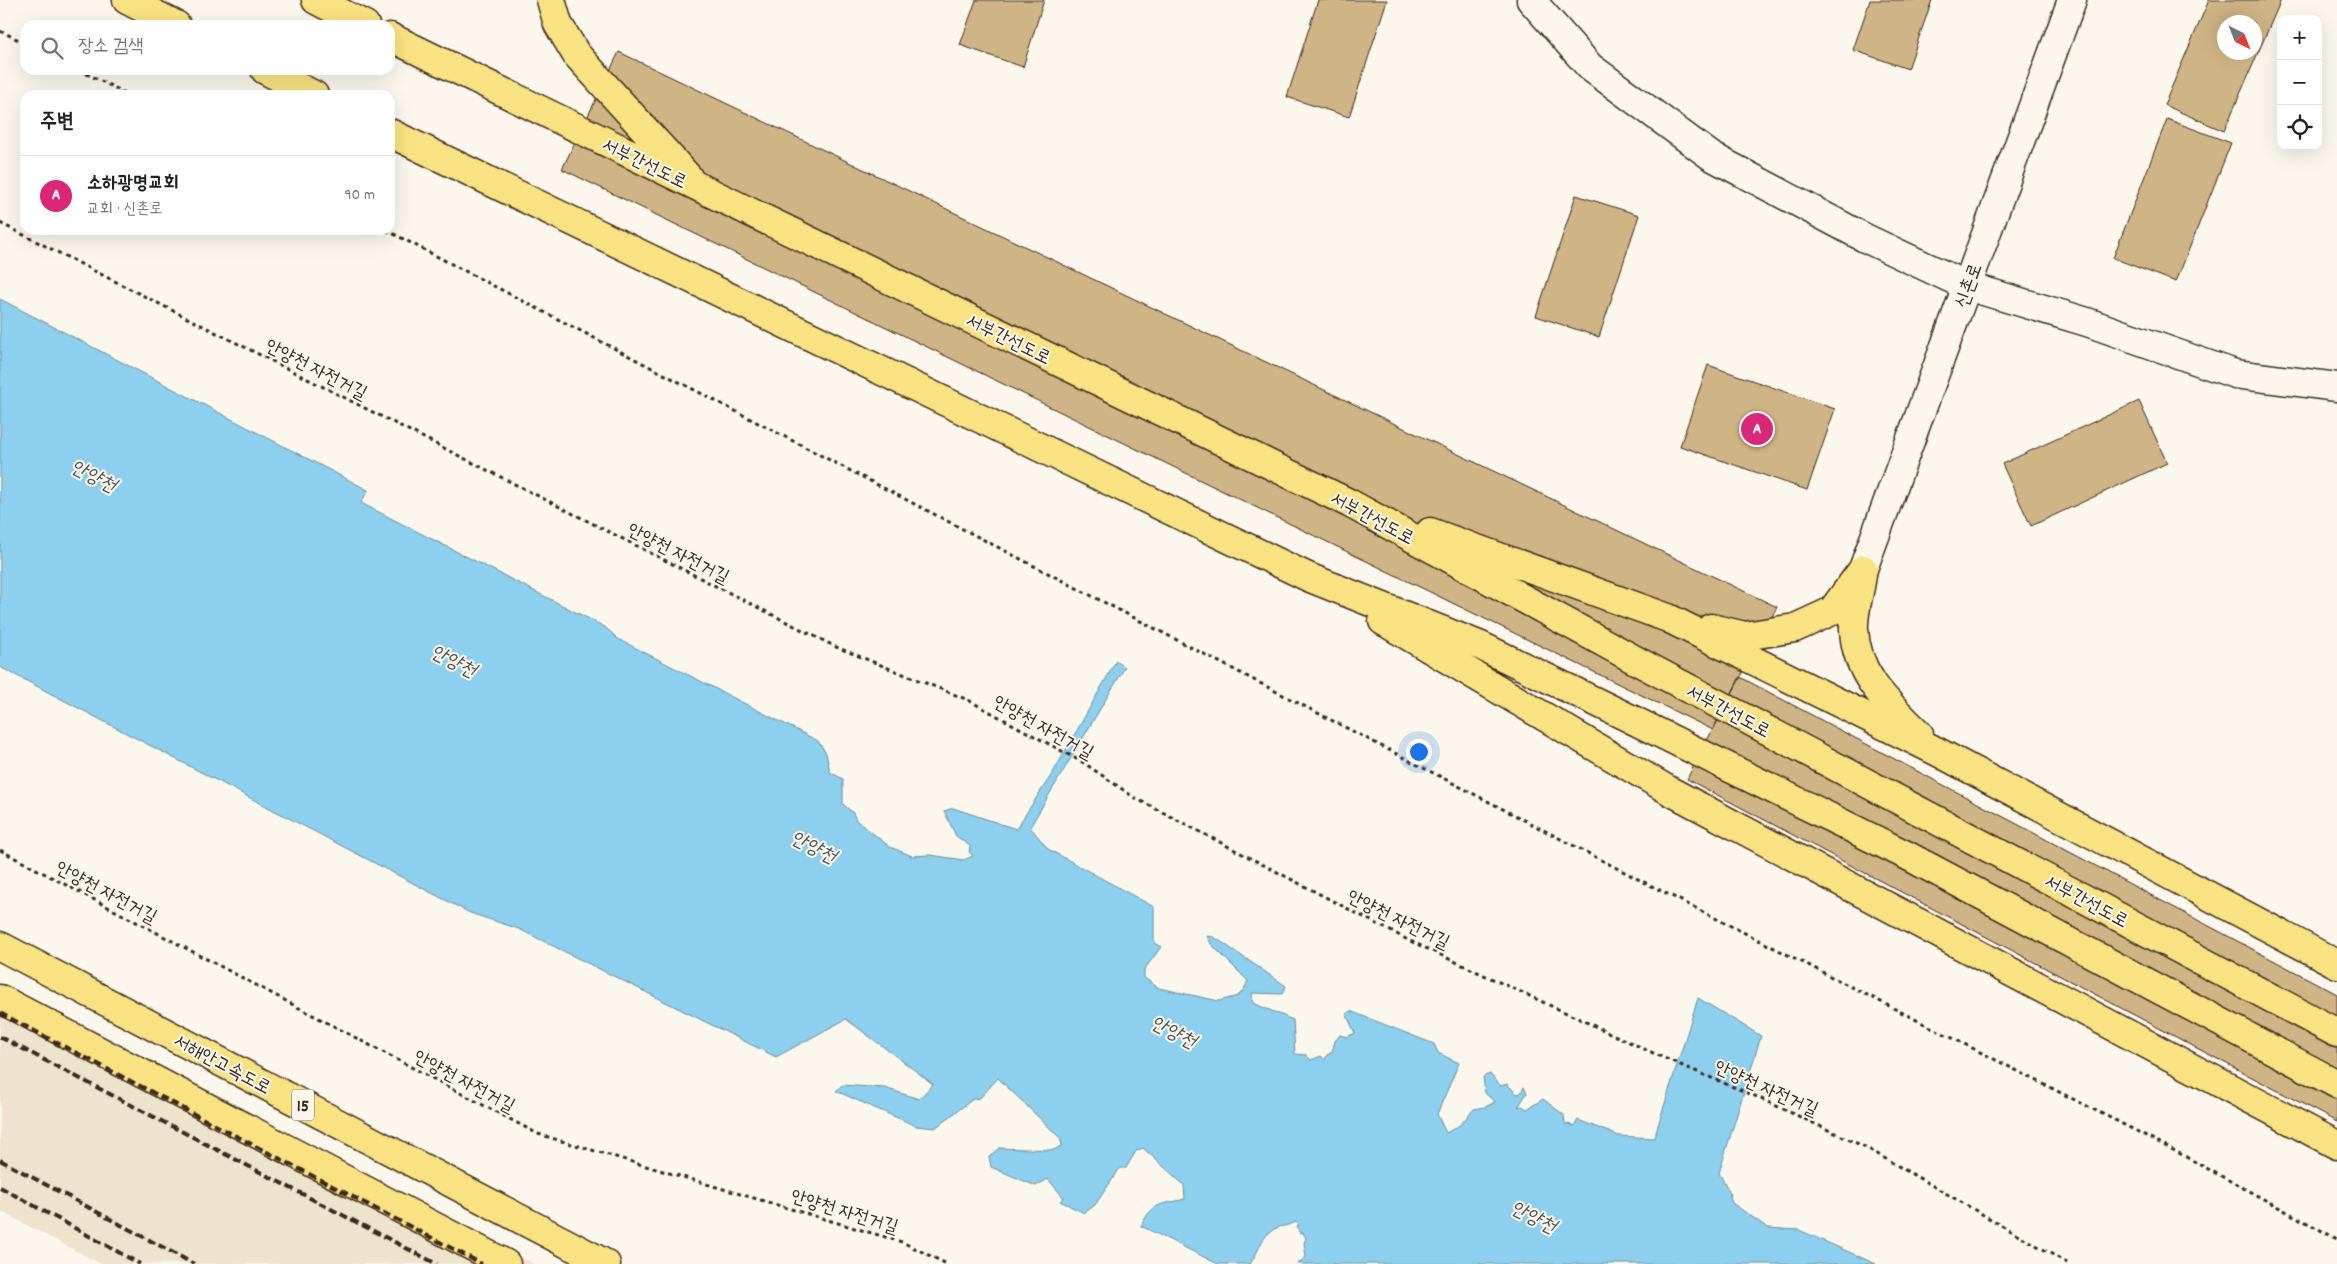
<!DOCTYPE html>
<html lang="ko">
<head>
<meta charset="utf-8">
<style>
	:root { --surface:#fff; --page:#f2f2f2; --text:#202124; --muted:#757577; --line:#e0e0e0; --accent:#db2777 }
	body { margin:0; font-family:Dekko,"Poor Story",sans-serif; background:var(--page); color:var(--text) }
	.controls { position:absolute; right:15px; top:15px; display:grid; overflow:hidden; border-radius:10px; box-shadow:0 5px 20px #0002 }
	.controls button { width:45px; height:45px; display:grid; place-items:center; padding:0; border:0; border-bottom:1px solid var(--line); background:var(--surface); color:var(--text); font:25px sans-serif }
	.compass { position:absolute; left:2217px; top:15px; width:45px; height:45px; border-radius:50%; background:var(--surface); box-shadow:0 5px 20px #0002; rotate:137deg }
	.you { position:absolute; left:1418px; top:751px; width:18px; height:18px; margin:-12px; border:4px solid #fff; border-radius:50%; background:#1a73e8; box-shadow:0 0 0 8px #1a73e833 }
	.badge { display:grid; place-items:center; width:32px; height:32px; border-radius:50%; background:var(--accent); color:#fff; font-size:16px; font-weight:700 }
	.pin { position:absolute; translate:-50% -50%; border:2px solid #fff; box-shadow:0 1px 5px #0006 }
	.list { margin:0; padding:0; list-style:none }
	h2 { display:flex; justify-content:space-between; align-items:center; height:65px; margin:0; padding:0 20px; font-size:21px }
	h2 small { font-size:16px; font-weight:400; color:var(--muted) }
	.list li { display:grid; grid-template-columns:32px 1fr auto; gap:15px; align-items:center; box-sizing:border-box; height:80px; padding:0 20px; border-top:1px solid var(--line) }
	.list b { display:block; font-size:19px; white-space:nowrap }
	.list p { margin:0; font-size:16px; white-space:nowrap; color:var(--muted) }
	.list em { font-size:16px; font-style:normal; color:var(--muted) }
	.icon { flex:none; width:28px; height:28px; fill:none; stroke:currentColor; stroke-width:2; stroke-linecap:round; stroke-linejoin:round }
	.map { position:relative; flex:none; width:2337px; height:1264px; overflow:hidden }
	.search { position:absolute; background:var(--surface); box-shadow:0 5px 20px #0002; left:20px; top:20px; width:375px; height:55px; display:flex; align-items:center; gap:12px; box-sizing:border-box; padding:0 18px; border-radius:15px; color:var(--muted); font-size:19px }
	.panel { position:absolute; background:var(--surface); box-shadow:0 5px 20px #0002; left:20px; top:90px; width:375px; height:145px; border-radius:15px }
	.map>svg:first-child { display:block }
	.built { fill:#eee3cd }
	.water { fill:#8ccfee; stroke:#6c8d9b }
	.building { fill:#cfb485; stroke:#3b2a1e; fill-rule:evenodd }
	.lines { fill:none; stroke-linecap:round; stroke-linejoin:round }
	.minor-casing { stroke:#3b2a1e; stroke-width:31 }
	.highway-casing { stroke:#3b2a1e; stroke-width:31 }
	.path { stroke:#3b2a1e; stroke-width:3; stroke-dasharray:4 4; stroke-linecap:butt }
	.minor { stroke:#fbf7ec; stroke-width:28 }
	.highway { stroke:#f8e281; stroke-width:28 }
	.rail { stroke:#3b2a1e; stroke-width:4; stroke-dasharray:8 4; stroke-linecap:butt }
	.labels { text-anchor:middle; stroke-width:4; stroke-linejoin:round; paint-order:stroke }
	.shield { fill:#fbf7ec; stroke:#75685c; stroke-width:1 }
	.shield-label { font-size:18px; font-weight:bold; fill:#3b2a1e }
	.street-label { font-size:19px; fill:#3b2a1e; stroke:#fbf7ec }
	.water-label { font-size:20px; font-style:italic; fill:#4f5352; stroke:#fbf7ec }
</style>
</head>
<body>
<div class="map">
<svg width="2337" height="1264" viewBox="0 0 2337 1264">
	<rect width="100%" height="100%" fill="#fbf7ec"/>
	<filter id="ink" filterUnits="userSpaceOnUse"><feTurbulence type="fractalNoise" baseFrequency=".02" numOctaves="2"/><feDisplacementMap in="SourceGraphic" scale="10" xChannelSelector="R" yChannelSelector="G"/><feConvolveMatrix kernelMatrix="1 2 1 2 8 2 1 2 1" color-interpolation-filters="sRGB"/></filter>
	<g filter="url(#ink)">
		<!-- built -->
		<path class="built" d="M 0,993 L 456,1223 L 534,1264 L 101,1264 L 0,1211 Z"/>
		<!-- water -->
		<path class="water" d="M 0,299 L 368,490 L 361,503 L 605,627 L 618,639 L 818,741 L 826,753 L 830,772 L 843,779 L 843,804 L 853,813 L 856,820 L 890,847 L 912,856 L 930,855 L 964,860 L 973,856 L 969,852 L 970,846 L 956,836 L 944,811 L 953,808 L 1016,829 L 1054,771 L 1116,661 L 1125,667 L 1030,827 L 1048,849 L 1154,907 L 1154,943 L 1161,947 L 1144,970 L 1144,978 L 1159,988 L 1219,1001 L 1238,996 L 1244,989 L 1248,981 L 1211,944 L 1207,936 L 1214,937 L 1286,986 L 1282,994 L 1252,993 L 1253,1003 L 1293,1020 L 1295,1054 L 1306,1055 L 1311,1060 L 1321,1056 L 1325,1060 L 1327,1055 L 1332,1052 L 1335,1041 L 1340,1035 L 1347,1037 L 1355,1033 L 1346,1014 L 1350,1011 L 1434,1044 L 1438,1053 L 1459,1063 L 1437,1114 L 1446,1133 L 1460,1125 L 1474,1109 L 1485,1107 L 1495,1102 L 1485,1093 L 1483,1077 L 1490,1074 L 1501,1086 L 1507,1084 L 1517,1094 L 1521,1093 L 1524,1087 L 1527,1093 L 1518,1107 L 1522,1106 L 1527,1109 L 1543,1099 L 1564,1115 L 1565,1123 L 1574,1126 L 1578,1120 L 1619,1136 L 1654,1138 L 1698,998 L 1761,1036 L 1719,1173 L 1728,1189 L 1732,1203 L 1768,1228 L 1799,1230 L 1876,1264 L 1297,1264 L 1306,1257 L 1304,1243 L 1306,1238 L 1303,1233 L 1300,1234 L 1297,1227 L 1299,1225 L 1296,1222 C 1287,1227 1278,1225 1270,1232 C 1261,1239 1257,1255 1250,1264 L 1218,1264 L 1141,1226 C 1153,1201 1162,1205 1185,1199 L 1184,1185 L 1143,1148 L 1136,1151 L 1126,1168 L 1120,1168 L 1095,1205 L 1084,1213 L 1060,1201 L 1064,1198 L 1048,1179 L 1036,1186 L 991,1167 L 989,1157 L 999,1148 L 1054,1150 L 1062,1145 L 1060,1138 L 998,1078 L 980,1098 L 973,1099 L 935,1128 L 916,1126 L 836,1091 L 842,1085 L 885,1088 L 919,1099 L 933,1084 L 846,1019 L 776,1057 L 519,929 L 470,913 L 0,667 Z"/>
		<!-- building -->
		<path class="building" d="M 976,0 L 1044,0 L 1023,67 L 960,45 Z
			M 1318,0 L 1387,0 L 1349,117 L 1287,97 Z
			M 1870,0 L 1932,0 L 1908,69 L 1853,50 Z
			M 2209,0 L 2281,0 L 2224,131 L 2164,105 ZM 2224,22 L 2254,22 L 2254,52 L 2224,52 Z
			M 619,52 L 1777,607 L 1713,730 L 562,169 Z
			M 2167,119 L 2231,143 L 2176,282 L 2113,258 Z
			M 1576,195 L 1639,215 L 1599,337 L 1536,316 Z
			M 1708,365 L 1835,409 L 1807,490 L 1680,446 Z
			M 2139,401 L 2167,463 L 2031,526 L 2002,464 Z
			M 1740,677 L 2337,994 L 2337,1122 L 1687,779 Z"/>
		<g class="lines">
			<defs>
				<path id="minor" d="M 1531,0 L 1590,67 L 1711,156 L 1865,238 L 1967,286 L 2087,322 L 2235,374 L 2337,387
					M 1863,569 L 2072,0"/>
				<path id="highway" d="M 127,0 L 176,25
					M 316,0 L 365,25
					M 551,0 L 558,24 L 576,54 L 688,177
					M 390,37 L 1349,503 L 1639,662 L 2337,1033
					M 265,70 L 314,95
					M 390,133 L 1308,577 L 1481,646 L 1621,714 L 1910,857 L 2337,1084
					M 1430,532 L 1668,618 L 1936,751 L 2337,964
					M 1862,575 C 1860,592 1853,612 1854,629 C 1856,676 1888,703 1919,734
					M 1383,621 L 1670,791 L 2337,1145
					M 1711,628 L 1745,636 L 1795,628 L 1832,611 L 1863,569
					M 0,946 L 606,1264
					M 0,999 L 506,1264"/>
			</defs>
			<!-- minor casing -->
			<use href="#minor" class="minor-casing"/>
			<!-- highway casing -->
			<use href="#highway" class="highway-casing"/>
			<!-- path -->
			<path class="path" d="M 0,31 L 25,43
				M 79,70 L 129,95
				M 0,223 L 836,647 L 968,700 L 1084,763 L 1135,798 L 1406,939 L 1664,1058 L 1755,1096 L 1865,1147 L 2069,1264
				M 386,230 L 1634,877 L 2164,1145 L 2337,1239
				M 0,850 L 538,1134 L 902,1242 L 947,1264"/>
			<!-- minor -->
			<use href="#minor" class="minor"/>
			<!-- highway -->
			<use href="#highway" class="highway"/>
			<!-- rail -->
			<path class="rail" d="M 0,1013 L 482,1264
				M 0,1037 L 437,1264
				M 0,1160 L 194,1264
				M 0,1187 L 140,1264"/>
		</g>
	</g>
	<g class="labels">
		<!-- shield labels -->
		<rect class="shield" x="292" y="1089.5" width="22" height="31" rx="4"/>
		<g class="shield-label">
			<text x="303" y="1111">15</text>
		</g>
		<!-- street labels -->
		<g class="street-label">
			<text transform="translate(645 162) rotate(26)" y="7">서부간선도로</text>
			<text transform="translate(1967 285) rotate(-70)" y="7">신촌로</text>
			<text transform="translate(1009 338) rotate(26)" y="7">서부간선도로</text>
			<text transform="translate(317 368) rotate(27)" y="7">안양천 자전거길</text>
			<text transform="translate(1373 517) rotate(28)" y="7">서부간선도로</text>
			<text transform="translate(679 552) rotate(27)" y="7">안양천 자전거길</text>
			<text transform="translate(1729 710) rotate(28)" y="7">서부간선도로</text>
			<text transform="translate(1044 726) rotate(29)" y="7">안양천 자전거길</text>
			<text transform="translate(107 891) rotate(28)" y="7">안양천 자전거길</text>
			<text transform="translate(2087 900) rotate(28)" y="7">서부간선도로</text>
			<text transform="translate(1399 918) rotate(26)" y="7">안양천 자전거길</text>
			<text transform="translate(223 1063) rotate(28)" y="7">서해안고속도로</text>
			<text transform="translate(465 1080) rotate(28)" y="7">안양천 자전거길</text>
			<text transform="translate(1767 1087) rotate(24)" y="7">안양천 자전거길</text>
			<text transform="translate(845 1210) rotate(17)" y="7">안양천 자전거길</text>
		</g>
		<!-- water labels -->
		<g class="water-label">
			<text transform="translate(94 475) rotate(27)" y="7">안양천</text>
			<text transform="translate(454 660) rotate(27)" y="7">안양천</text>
			<text transform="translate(814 846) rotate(27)" y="7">안양천</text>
			<text transform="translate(1174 1031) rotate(27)" y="7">안양천</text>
			<text transform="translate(1534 1216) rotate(27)" y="7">안양천</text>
		</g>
	</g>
</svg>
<div class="controls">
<button>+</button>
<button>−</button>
<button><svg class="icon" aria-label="locate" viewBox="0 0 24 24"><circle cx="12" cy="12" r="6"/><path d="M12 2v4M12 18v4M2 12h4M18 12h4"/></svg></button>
</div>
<svg class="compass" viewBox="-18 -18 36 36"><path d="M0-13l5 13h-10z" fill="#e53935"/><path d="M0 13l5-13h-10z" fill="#757577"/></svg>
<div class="you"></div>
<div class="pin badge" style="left:1757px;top:429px">A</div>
<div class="search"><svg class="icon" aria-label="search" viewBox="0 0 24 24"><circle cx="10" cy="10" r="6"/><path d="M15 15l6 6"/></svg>장소 검색</div>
<section class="panel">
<h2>주변<small></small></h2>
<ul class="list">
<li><span class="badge">A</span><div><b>소하광명교회</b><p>교회 · 신촌로</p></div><em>90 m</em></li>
</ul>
</section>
</div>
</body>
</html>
